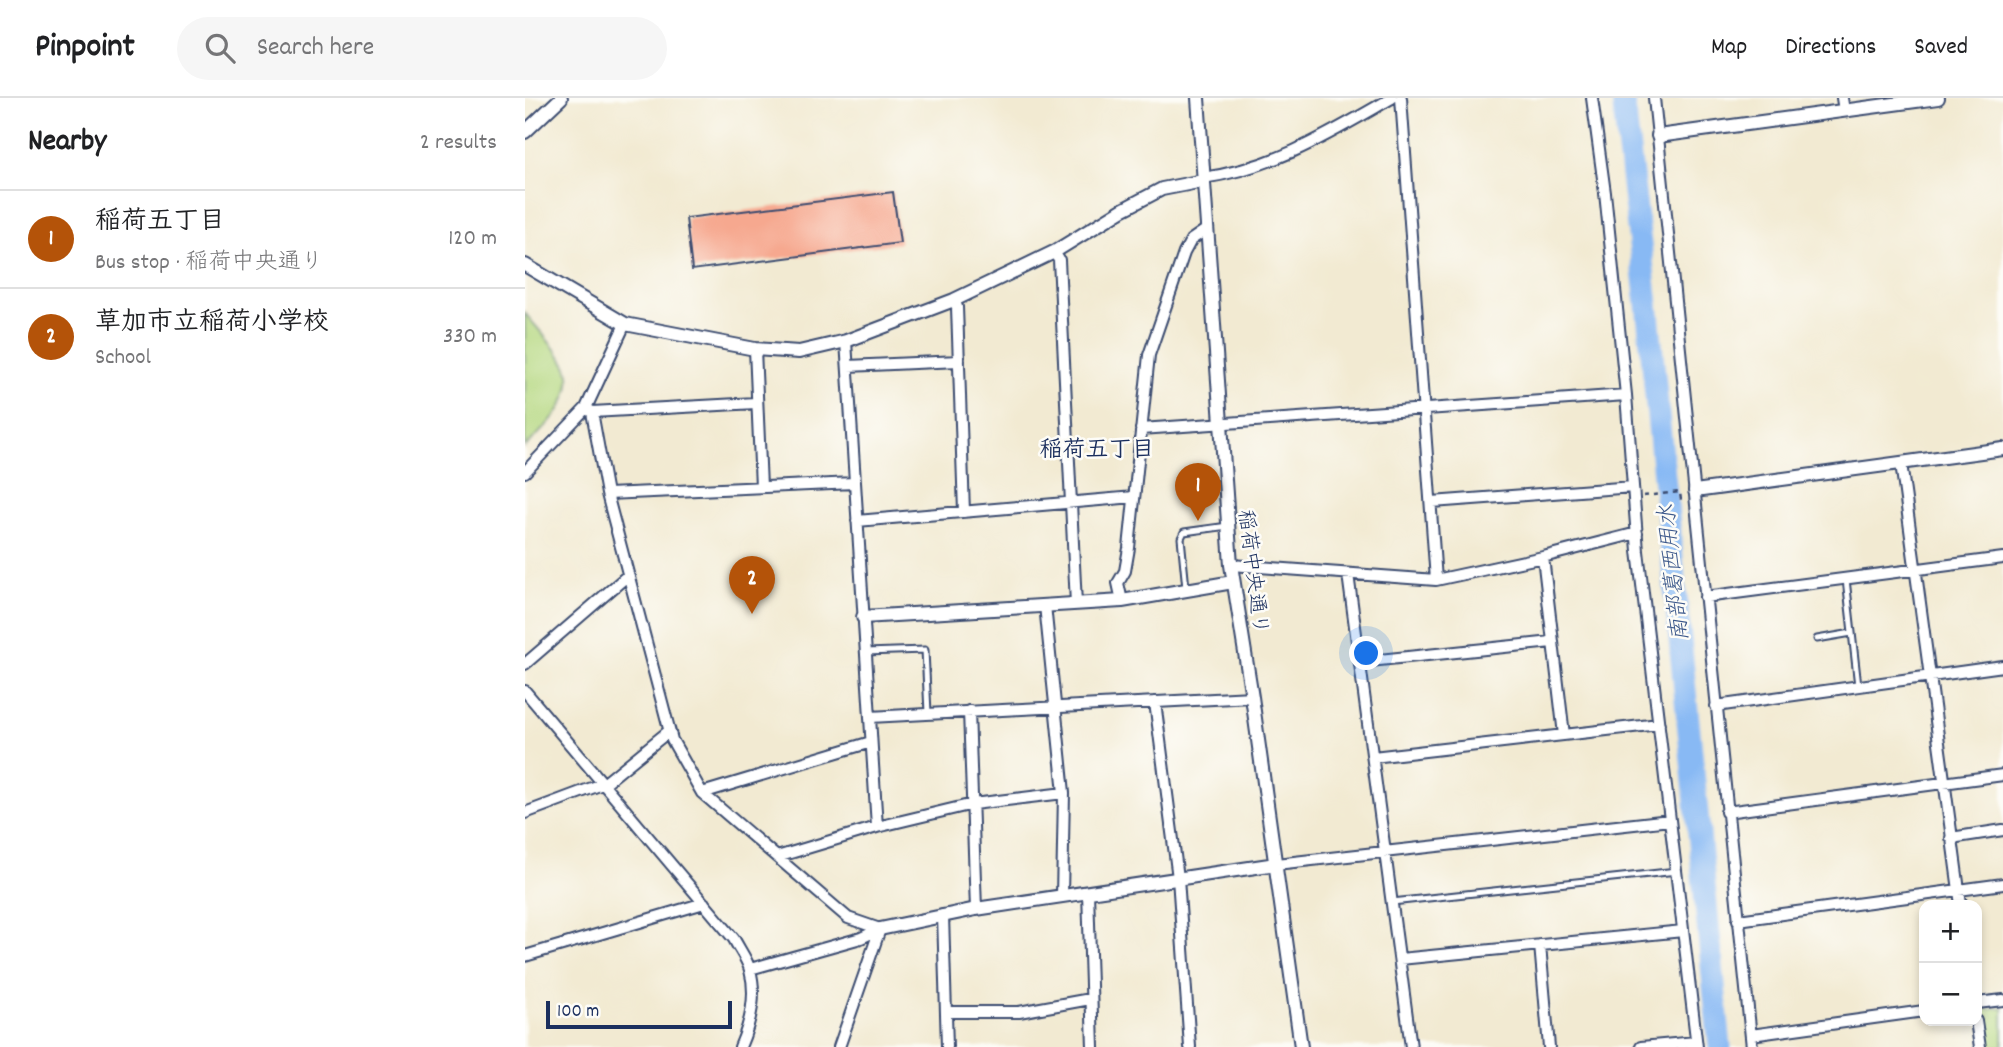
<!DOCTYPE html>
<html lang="en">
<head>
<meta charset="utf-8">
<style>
	:root { --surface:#fff; --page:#f6f6f6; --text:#202124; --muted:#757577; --line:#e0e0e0; --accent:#b45309 }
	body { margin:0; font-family:Dekko,"Klee One",sans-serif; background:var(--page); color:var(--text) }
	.controls { position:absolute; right:21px; bottom:21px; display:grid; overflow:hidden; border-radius:14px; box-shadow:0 4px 10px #0003 }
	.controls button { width:63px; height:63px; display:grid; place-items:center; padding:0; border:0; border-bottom:2px solid var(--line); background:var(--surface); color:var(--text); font:35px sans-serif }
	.scale { position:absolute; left:21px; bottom:18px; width:186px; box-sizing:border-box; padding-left:7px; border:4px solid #1b2f5e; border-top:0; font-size:19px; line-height:24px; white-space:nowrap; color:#1b2f5e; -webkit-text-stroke:5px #fdfcf7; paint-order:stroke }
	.you { position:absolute; left:842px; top:556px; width:24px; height:24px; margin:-18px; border:5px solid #fff; border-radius:50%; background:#1a73e8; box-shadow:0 0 0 10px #1a73e833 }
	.badge { display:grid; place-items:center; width:46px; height:46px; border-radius:50%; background:var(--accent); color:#fff; font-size:23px; font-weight:700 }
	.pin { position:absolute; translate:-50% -58px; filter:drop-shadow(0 2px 4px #0008) }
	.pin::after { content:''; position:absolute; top:37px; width:24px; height:21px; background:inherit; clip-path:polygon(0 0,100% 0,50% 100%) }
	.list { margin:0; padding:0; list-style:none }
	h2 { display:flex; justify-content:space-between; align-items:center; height:91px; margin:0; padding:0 28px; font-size:30px }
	h2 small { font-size:23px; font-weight:400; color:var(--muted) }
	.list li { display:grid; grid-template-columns:46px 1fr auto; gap:21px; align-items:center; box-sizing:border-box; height:98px; padding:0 28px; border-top:2px solid var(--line) }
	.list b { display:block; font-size:26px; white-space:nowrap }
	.list p { margin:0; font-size:23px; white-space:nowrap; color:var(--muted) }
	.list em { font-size:23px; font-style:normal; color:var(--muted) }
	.icon { flex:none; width:38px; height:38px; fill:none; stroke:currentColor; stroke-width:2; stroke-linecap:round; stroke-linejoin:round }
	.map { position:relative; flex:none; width:1478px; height:949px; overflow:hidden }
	header { display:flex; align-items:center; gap:42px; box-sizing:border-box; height:98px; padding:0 35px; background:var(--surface); border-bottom:2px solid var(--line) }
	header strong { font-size:33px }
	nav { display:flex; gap:38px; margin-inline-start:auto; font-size:24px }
	.search { width:490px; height:63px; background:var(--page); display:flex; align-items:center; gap:18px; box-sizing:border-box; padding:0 24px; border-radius:38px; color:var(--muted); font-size:26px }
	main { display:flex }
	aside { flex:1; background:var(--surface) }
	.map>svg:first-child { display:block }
	.green { fill:#b5d881; stroke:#688470; stroke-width:2 }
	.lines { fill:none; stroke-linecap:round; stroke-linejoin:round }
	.river { stroke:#88b9f4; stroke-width:23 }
	.building { fill:#f6a88f }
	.service-casing { stroke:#3b4b6f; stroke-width:9 }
	.minor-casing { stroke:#3b4b6f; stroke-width:14 }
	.tertiary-casing { stroke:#3b4b6f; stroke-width:16 }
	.path { stroke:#3b4b6f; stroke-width:2.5; stroke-dasharray:5 5; stroke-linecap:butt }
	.service { stroke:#fff; stroke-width:5 }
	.minor { stroke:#fff; stroke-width:10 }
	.tertiary { stroke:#fff; stroke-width:12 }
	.labels { text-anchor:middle; stroke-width:5; stroke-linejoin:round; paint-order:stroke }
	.street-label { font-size:21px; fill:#1b2f5e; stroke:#fdfcf7 }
	.neighbourhood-label { font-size:23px; font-weight:bold; fill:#1b2f5e; stroke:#fdfcf7 }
	.water-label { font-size:23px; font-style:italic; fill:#3c588b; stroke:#fdfcf7 }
</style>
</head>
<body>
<header>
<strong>Pinpoint</strong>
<div class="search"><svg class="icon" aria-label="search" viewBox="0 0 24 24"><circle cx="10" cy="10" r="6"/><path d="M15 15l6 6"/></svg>Search here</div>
<nav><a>Map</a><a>Directions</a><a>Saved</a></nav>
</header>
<main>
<aside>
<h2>Nearby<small>2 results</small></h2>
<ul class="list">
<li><span class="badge">1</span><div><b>稲荷五丁目</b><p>Bus stop · 稲荷中央通り</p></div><em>120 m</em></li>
<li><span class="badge">2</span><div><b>草加市立稲荷小学校</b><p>School</p></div><em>330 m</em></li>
</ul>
</aside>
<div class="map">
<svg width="1478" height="949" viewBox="0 0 1478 949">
	<rect width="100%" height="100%" fill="#fdfcf7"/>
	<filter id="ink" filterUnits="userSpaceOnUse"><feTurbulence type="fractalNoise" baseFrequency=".0143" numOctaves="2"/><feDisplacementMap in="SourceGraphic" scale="14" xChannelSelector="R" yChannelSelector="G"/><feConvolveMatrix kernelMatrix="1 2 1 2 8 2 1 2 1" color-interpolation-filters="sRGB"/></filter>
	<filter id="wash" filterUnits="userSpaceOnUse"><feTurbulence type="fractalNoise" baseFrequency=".00686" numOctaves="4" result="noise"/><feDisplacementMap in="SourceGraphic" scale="28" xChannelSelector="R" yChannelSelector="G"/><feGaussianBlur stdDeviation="1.57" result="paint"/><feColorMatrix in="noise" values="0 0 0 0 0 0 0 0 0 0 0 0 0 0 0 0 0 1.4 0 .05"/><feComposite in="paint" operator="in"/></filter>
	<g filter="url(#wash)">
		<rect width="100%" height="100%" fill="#f2ead2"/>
		<!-- green -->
		<path class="green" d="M 0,215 C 9,227 40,260 43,272 C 51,302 20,330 0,349 Z
			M 1478,909 L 1478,949 L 1462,949 L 1457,916 L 1461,911 Z"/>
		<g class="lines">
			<!-- river -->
			<path class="river" d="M 1098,0 L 1123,215 L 1195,949"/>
		</g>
		<g id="blocks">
			<!-- building -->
			<path class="building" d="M 368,94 L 375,145 L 167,172 L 161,120 Z"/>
		</g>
	</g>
	<g filter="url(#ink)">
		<use href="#blocks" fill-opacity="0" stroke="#3b4b6f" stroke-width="2"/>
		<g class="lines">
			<defs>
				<path id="service" d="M 1321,481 L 1333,588
					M 661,490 L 656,440 L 659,434 L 703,428
					M 1292,541 L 1327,535
					M 340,554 L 400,552 L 403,615
					M 867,804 L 1152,773"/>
				<path id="minor" d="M 876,0 L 911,482
					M 1067,0 L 1080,95 L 1101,297 L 1113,453 L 1172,949
					M 1129,0 L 1227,949
					M 1317,0 L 1319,13
					M 678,80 C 752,69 804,36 867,0
					M 529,154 L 534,162 L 551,506
					M 429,202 L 432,209 L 439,414
					M 321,243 L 352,729
					M 230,251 L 236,389
					M 323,268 L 434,263
					M 61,310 L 67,314 L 82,396 L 147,642 L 177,695 L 323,820 L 355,831
					M 67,314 L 231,305
					M 616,331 L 1101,297
					M 1376,365 L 1436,807
					M 0,374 L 61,310 L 100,226
					M 82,396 L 329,385
					M 907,404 L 1108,389
					M 332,423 L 609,399
					M 1018,459 L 1039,637
					M 706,467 L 911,482 L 1018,459 L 1112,435
					M 823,476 L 886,949
					M 1180,499 L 1478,460
					M 597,503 L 593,485 L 600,473 L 604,450 L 624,257 L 659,155 L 666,142 L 682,131
					M 520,507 L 539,695 L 537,798
					M 835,564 L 1027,544
					M 0,566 L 102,478
					M 0,593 L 209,841 C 214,851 222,861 225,872 C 232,897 225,926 215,949
					M 630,604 L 653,780 L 665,949
					M 1191,608 L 1478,568
					M 444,613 L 451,811
					M 345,619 L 727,599
					M 848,659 L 1134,626
					M 177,695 L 346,644
					M 1201,714 L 1478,677
					M 0,715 L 80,685 L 144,633
					M 1426,740 L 1478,732
					M 252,759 L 352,729 L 448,706 L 539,695
					M 751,766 L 1145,722
					M 563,794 L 568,949
					M 418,817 L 422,949
					M 1213,822 L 1478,786
					M 1015,847 L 1024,949
					M 0,858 L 179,805
					M 875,861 L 1158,833
					M 225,871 L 336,840 L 355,831
					M 1452,905 L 1478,902
					M 421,914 L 494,914 L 565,901
					M 1451,923 L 1455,949
					M 1226,937 L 1399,913
					M 314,949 L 355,831
					M 1116,949 L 1171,944"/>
				<path id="tertiary" d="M 673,0 L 706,467 L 727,599 L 776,949
					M 0,34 L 36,0
					M 1133,38 L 1413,0
					M 0,167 L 100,226 L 230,251 L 274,254 L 321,243 L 429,202 L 529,154 L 597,112 L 637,91 L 678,83
					M 1170,393 L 1478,351
					M 338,519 L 597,503 L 708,484
					M 355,831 L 451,811 L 751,766"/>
			</defs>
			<!-- service casing -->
			<use href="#service" class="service-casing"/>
			<!-- minor casing -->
			<use href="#minor" class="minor-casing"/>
			<!-- tertiary casing -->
			<use href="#tertiary" class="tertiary-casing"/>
			<!-- path -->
			<path class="path" d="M 1118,398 L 1155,394 L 1156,403 L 1159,403"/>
			<!-- service -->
			<use href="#service" class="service"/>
			<!-- minor -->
			<use href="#minor" class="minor"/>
			<!-- tertiary -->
			<use href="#tertiary" class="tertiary"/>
		</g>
	</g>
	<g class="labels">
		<!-- street labels -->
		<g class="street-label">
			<text transform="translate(729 474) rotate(83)" y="7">稲荷中央通り</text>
		</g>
		<!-- neighbourhood labels -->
		<g class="neighbourhood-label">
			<text x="572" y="358">稲荷五丁目</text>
		</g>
		<!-- water labels -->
		<g class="water-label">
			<text transform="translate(1147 475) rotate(-96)" y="8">南部葛西用水</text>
		</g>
	</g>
</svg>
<div class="controls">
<button>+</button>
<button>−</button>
</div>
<div class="scale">100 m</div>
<div class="you"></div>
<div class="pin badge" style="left:673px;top:423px">1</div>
<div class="pin badge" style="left:227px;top:516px">2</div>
</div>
</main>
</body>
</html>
